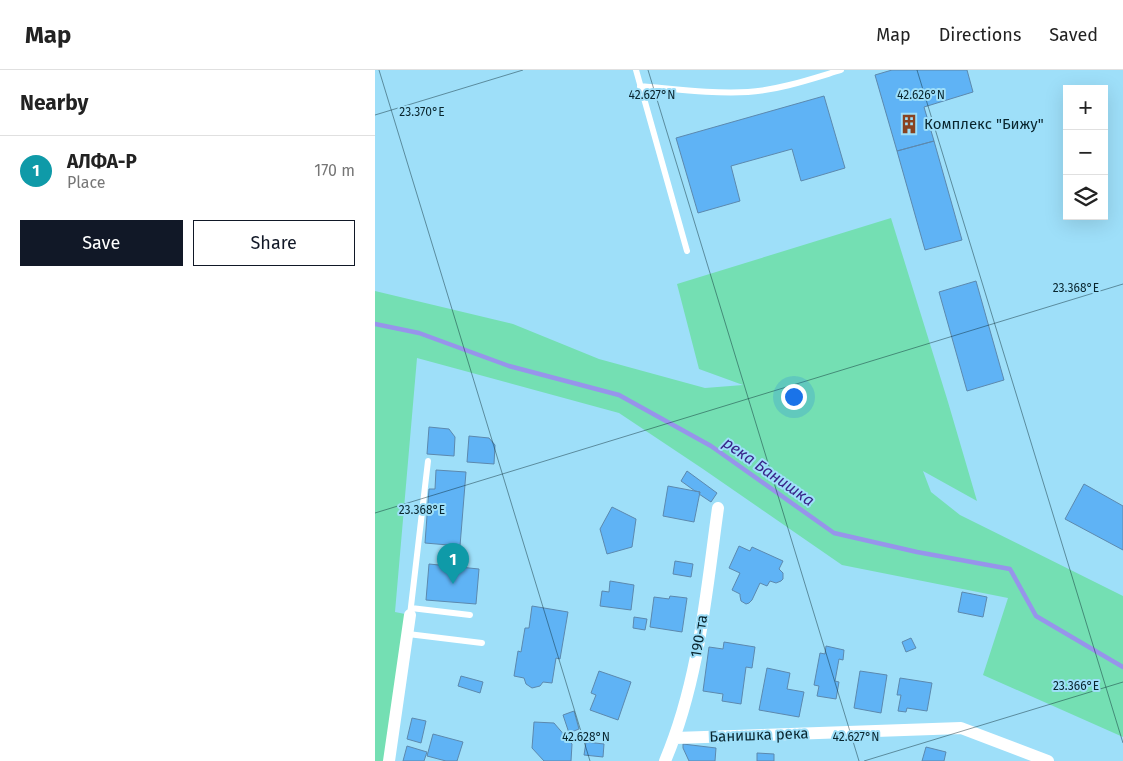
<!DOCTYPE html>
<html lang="en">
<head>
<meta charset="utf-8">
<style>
	:root { --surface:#fff; --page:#f2f2f2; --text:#222; --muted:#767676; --line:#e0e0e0; --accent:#111827 }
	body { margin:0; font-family:"Fira Sans",sans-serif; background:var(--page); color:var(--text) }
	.controls { position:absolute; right:15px; top:15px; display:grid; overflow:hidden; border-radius:0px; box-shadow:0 5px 20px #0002 }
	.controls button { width:45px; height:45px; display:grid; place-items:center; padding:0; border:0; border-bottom:1px solid var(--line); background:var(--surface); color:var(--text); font:25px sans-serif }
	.you { position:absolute; left:418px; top:326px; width:18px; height:18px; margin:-12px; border:4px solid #fff; border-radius:50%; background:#1a73e8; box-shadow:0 0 0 8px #1a73e833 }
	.badge { display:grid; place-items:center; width:32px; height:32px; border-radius:50%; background:var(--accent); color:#fff; font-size:16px; font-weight:700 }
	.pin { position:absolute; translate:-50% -41px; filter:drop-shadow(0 1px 2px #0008) }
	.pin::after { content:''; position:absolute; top:26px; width:18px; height:15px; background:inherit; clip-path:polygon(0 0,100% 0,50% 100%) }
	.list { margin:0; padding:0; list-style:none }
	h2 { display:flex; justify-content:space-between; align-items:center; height:65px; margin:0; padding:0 20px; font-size:21px }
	h2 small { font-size:16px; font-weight:400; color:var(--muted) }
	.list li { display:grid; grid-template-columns:32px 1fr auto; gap:15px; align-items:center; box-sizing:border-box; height:70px; padding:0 20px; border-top:1px solid var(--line) }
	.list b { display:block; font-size:19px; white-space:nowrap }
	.list p { margin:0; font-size:16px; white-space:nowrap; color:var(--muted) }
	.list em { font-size:16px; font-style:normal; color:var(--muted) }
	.actions { display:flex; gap:10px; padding:15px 20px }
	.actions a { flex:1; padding:11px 0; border:1px solid var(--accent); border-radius:0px; text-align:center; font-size:18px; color:var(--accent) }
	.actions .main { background:var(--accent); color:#fff }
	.icon { flex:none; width:28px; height:28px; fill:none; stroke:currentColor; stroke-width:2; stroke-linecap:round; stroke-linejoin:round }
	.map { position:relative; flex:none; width:748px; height:691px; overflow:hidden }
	header { display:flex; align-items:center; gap:30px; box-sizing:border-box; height:70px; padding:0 25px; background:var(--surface); border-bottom:1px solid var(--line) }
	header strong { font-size:24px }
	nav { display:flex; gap:28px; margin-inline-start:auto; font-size:18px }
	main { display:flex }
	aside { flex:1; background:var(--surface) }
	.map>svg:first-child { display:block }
	.green { fill:#74dfb3 }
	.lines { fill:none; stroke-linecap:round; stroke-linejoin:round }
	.stream { stroke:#9794eb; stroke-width:4.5 }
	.building { fill:#5fb3f5; stroke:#5c89ae }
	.lane { stroke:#fff; stroke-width:6 }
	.street { stroke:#fff; stroke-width:12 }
	.ticks { fill:none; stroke:#09252e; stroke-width:1; stroke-opacity:0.45 }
	.labels { text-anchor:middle; stroke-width:4; stroke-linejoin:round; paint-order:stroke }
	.poi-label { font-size:15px; fill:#09252e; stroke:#9edff9; text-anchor:start }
	.street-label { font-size:15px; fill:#09252e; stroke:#9edff9 }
	.water-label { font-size:16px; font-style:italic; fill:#392589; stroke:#9edff9 }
	.ticks-label { font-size:12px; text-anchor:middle; fill:#09252e; stroke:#9edff9; stroke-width:4; stroke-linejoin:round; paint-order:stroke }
</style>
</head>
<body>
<header>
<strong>Map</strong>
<nav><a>Map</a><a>Directions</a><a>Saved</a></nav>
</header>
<main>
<aside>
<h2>Nearby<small></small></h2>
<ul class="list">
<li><span class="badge" style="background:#0f9aa8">1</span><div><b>АЛФА-Р</b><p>Place</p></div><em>170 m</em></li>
</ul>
<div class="actions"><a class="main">Save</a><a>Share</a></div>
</aside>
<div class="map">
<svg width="748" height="691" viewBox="0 0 748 691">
	<rect width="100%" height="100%" fill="#9edff9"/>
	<!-- green -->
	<path class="green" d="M 516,148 L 573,332 L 602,431 L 548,401 L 556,422 L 585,445 L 748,526 L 748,667 L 608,605 L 633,528 L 467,495 L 328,399 L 244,343 L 42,288 L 20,542 L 30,544 L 9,691 L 0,691 L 0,221 L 138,254 L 224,289 L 330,318 L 368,315 L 324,299 L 302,214 Z"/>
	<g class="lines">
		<!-- stream -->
		<path class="stream" d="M 0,254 L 44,263 L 134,296 L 244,325 L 336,376 L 459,463 L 542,482 L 635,499 L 661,546 L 748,597"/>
	</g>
	<!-- building -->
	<path class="building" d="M 517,0 L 592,0 L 598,22 L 549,37 L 559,71 L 522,81 L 500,5 Z
		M 449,26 L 470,98 L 426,111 L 417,79 L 356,96 L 365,131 L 323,143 L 301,68 Z
		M 559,71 L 587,170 L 550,180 L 522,81 Z
		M 601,211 L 629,310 L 592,321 L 564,222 Z
		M 54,357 L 74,359 L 80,367 L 79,386 L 52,384 Z
		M 94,366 L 114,368 L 120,375 L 119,394 L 92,392 Z
		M 61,400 L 91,402 L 85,476 L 50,473 L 54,419 L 60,419 Z
		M 312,401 L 342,423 L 336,432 L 324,424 L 325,422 L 320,421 L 306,411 Z
		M 709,414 L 748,436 L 748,480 L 690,449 Z
		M 293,416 L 325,422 L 319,452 L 288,446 Z
		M 237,437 L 261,449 L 257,477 L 232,484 L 225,459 Z
		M 364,476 L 375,481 L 377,477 L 408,491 L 404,499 L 408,503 L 408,509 L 406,511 L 401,513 L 395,511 L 392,516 L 385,513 L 377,530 L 374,533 L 371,534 L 366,531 L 365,526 L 365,524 L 357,520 L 365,503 L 354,498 Z
		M 300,491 L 318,494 L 316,507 L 298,504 Z
		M 54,494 L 104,499 L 101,534 L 51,530 Z
		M 235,511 L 259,515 L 256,540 L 225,536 L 227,521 L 234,522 Z
		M 587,522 L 612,527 L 608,547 L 583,542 Z
		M 295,526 L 312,528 L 307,562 L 275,557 L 279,527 L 294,529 Z
		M 157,536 L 193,542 L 185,589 L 181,588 L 177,613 L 168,612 L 165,616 L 157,618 L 151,614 L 149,608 L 139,606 L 143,581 L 146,582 L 150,558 L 154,558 Z
		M 259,547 L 272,549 L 270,560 L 258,558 Z
		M 536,568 L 541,578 L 531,582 L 527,572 Z
		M 349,572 L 380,577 L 377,598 L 371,597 L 366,634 L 347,631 L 348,624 L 328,621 L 334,577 L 348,579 Z
		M 451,576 L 469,580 L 468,590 L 464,589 L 460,611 L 464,612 L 461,629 L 442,626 L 444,616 L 439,615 L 445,583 L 450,584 Z
		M 392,598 L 415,603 L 412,619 L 429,622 L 424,647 L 384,640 Z
		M 224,601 L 256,612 L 243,650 L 215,640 L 221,625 L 216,623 Z
		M 485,601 L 512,605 L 506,643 L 479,638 Z
		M 86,606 L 108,612 L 105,623 L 83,616 Z
		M 525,608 L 557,613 L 552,641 L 532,638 L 531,642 L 523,641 L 526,625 L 522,625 Z
		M 199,641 L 204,659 L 194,663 L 188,645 Z
		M 37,648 L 51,651 L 46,673 L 32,669 Z
		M 159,652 L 179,653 L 197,674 L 196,691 L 169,691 L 157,678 Z
		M 58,664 L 88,672 L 82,691 L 71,691 L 52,686 Z
		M 211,672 L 229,674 L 228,687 L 209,685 Z
		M 308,674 L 341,678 L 340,691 L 314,691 L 308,678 Z
		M 32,676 L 52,682 L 49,691 L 28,691 Z
		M 551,677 L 571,682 L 569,691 L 547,691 Z
		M 382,683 L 399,684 L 399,691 L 382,691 Z"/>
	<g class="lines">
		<!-- lane -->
		<path class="lane" d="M 261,0 L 312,181
			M 265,16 C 301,19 337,24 373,22 C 404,20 436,9 466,0
			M 36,538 L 95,545
			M 35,545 L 53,391
			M 33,564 L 107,573"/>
		<!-- street -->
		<path class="street" d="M 300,668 L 586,658 L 673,691
			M 14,691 L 35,545
			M 290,691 C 324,611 331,524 343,438"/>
	</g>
	<!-- ticks -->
	<path class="ticks" d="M 4,0 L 215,691M 273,0 L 484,691M 542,0 L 748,673M 0,45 L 148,0M 0,443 L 748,214M 489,691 L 748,612"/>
	<!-- icons -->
	<defs>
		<symbol id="building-bare" viewBox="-9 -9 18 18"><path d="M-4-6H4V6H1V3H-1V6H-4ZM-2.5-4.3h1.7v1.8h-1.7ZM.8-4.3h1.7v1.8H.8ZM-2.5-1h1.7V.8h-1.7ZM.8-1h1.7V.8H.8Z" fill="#89421f" stroke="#9edff9" stroke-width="2.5" paint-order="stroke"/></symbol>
	</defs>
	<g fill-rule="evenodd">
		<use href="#building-bare" x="520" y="40" width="28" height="28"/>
	</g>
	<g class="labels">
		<!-- poi labels -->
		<g class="poi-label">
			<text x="549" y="59">Комплекс "Бижу"</text>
		</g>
		<!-- street labels -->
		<g class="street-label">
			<text transform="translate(324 566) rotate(-81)" y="5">190-та</text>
			<text transform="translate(384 665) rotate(-2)" y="5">Банишка река</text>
		</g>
		<!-- water labels -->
		<g class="water-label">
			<text transform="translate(394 401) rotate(35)" y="6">река Банишка</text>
		</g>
	</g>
	<g class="ticks-label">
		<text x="277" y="29">42.627°N</text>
		<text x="546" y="29">42.626°N</text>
		<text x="47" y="46">23.370°E</text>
		<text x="701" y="222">23.368°E</text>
		<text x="47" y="444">23.368°E</text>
		<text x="701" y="620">23.366°E</text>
		<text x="211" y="671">42.628°N</text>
		<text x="481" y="671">42.627°N</text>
	</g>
</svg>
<div class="controls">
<button>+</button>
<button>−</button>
<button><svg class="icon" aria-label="layers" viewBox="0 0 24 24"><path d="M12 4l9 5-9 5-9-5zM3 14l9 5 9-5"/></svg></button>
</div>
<div class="you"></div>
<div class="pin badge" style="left:78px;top:514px;background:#0f9aa8">1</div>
</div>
</main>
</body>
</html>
